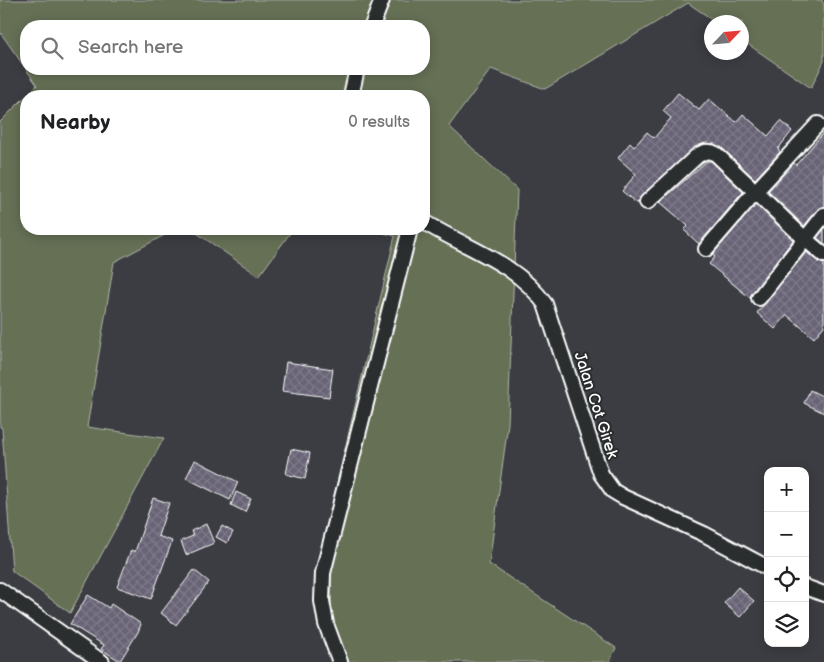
<!DOCTYPE html>
<html lang="en">
<head>
<meta charset="utf-8">
<style>
	:root { --surface:#fff; --page:#f6f6f6; --text:#202124; --muted:#757577; --line:#e0e0e0 }
	body { margin:0; font-family:"Balsamiq Sans",sans-serif; background:var(--page); color:var(--text) }
	.controls { position:absolute; right:15px; bottom:15px; display:grid; overflow:hidden; border-radius:10px; box-shadow:0 2px 12px #0003 }
	.controls button { width:45px; height:45px; display:grid; place-items:center; padding:0; border:0; border-bottom:1px solid var(--line); background:var(--surface); color:var(--text); font:25px sans-serif }
	.compass { position:absolute; left:704px; top:15px; width:45px; height:45px; border-radius:50%; background:var(--surface); box-shadow:0 2px 12px #0003; rotate:64deg }
	.list { margin:0; padding:0; list-style:none }
	h2 { display:flex; justify-content:space-between; align-items:center; height:65px; margin:0; padding:0 20px; font-size:21px }
	h2 small { font-size:16px; font-weight:400; color:var(--muted) }
	.icon { flex:none; width:28px; height:28px; fill:none; stroke:currentColor; stroke-width:2; stroke-linecap:round; stroke-linejoin:round }
	.map { position:relative; flex:none; width:824px; height:662px; overflow:hidden }
	.search { position:absolute; background:var(--surface); box-shadow:0 2px 12px #0003; left:20px; top:20px; width:410px; height:55px; display:flex; align-items:center; gap:12px; box-sizing:border-box; padding:0 18px; border-radius:20px; color:var(--muted); font-size:19px }
	.panel { position:absolute; background:var(--surface); box-shadow:0 2px 12px #0003; left:20px; top:90px; width:410px; height:145px; border-radius:20px }
	.map>svg:first-child { display:block }
	.grass { fill:#656f55; stroke:#b2b7aa; fill-rule:evenodd }
	.building { fill:url(#building-cross-hatch); stroke:#fff }
	.lines { fill:none; stroke-linecap:round; stroke-linejoin:round }
	.street-casing { stroke:#fff; stroke-width:18 }
	.street { stroke:#2a2d2e; stroke-width:14 }
	.labels { text-anchor:middle; stroke-width:4; stroke-linejoin:round; paint-order:stroke }
	.street-label { font-size:16px; fill:#fff; stroke:#2a2d2e }
</style>
</head>
<body>
<div class="map">
<svg width="824" height="662" viewBox="0 0 824 662">
	<defs>
		<pattern id="building-cross-hatch" width="8" height="8" patternUnits="userSpaceOnUse" patternTransform="scale(1.25)"><rect width="8" height="8" fill="#676375"/><path d="M0 0l8 8M0 8l8-8" fill="none" stroke="#7e7a8a"/></pattern>
	</defs>
	<rect width="100%" height="100%" fill="#3c3d43"/>
	<filter id="ink" filterUnits="userSpaceOnUse"><feTurbulence type="fractalNoise" baseFrequency=".02" numOctaves="2"/><feDisplacementMap in="SourceGraphic" scale="10" xChannelSelector="R" yChannelSelector="G"/><feConvolveMatrix kernelMatrix="1 2 1 2 8 2 1 2 1" color-interpolation-filters="sRGB"/></filter>
	<g filter="url(#ink)">
		<!-- grass -->
		<path class="grass" d="M 0,0 L 822,0 L 824,5 L 824,61 L 811,88 L 742,40 L 742,22 L 716,22 L 688,3 L 545,89 L 491,69 L 449,126 L 517,190 L 508,424 L 489,564 L 616,648 L 609,662 L 331,662 L 332,504 L 395,236 L 370,229 L 424,229 L 424,96 L 26,96 L 26,229 L 176,229 L 114,262 L 87,427 L 164,438 L 70,613 L 12,571 L 2,428 L 0,427 L 0,122 L 37,85 L 0,32 ZM 26,26 L 424,26 L 424,69 L 26,69 Z
			M 191,229 L 293,229 L 259,276 Z"/>
		<!-- building -->
		<path class="building" d="M 678,93 L 699,110 L 709,99 L 736,122 L 743,114 L 768,136 L 781,121 L 792,131 L 778,149 L 780,152 L 755,179 L 722,148 L 714,144 L 705,143 L 691,150 L 641,196 L 637,204 L 622,191 L 636,174 L 618,158 L 630,143 L 634,147 L 647,132 L 654,138 L 671,118 L 663,111 Z
			M 824,132 L 824,206 L 817,210 L 804,226 L 768,191 L 794,163 L 796,165 Z
			M 707,161 L 711,161 L 743,192 L 699,244 L 684,230 L 688,226 L 660,202 Z
			M 756,204 L 793,240 L 752,293 L 750,298 L 709,264 L 715,257 L 712,255 Z
			M 824,229 L 824,244 L 817,238 Z
			M 806,252 L 818,262 L 824,264 L 824,326 L 814,338 L 787,315 L 775,329 L 757,313 Z
			M 286,362 L 333,369 L 329,397 L 282,391 Z
			M 810,390 L 824,397 L 824,413 L 804,403 Z
			M 291,449 L 310,453 L 305,479 L 286,474 Z
			M 195,460 L 238,482 L 230,500 L 186,478 Z
			M 236,492 L 251,499 L 245,512 L 231,505 Z
			M 153,498 L 169,503 L 158,536 L 172,541 L 151,599 L 117,587 L 131,550 L 135,552 Z
			M 206,524 L 214,543 L 186,555 L 181,541 L 193,536 L 191,531 Z
			M 222,526 L 233,532 L 227,543 L 216,537 Z
			M 194,570 L 209,582 L 176,625 L 161,613 Z
			M 738,587 L 754,601 L 740,617 L 724,603 Z
			M 88,595 L 109,608 L 111,604 L 141,624 L 138,632 L 120,661 L 101,649 L 104,645 L 70,624 Z"/>
		<g class="lines">
			<defs>
				<path id="street" d="M 372,26 L 382,0
					M 351,96 L 357,69
					M 647,202 L 697,156 C 704,151 709,150 716,154 L 805,239 L 824,255
					M 424,222 C 465,248 516,262 545,304 L 601,474 L 613,491 L 623,497 L 704,534 L 768,568
					M 706,249 L 756,191 L 818,124
					M 759,298 L 824,215
					M 805,587 L 824,594
					M 0,590 L 102,662
					M 340,662 L 326,624 L 322,601 L 323,573 L 410,229"/>
			</defs>
			<!-- street casing -->
			<use href="#street" class="street-casing"/>
			<!-- street -->
			<use href="#street" class="street"/>
		</g>
	</g>
	<g class="labels">
		<!-- street labels -->
		<g class="street-label">
			<text transform="translate(597 405) rotate(72)" y="6">Jalan Cot Girek</text>
		</g>
	</g>
</svg>
<div class="controls">
<button>+</button>
<button>−</button>
<button><svg class="icon" aria-label="locate" viewBox="0 0 24 24"><circle cx="12" cy="12" r="6"/><path d="M12 2v4M12 18v4M2 12h4M18 12h4"/></svg></button>
<button><svg class="icon" aria-label="layers" viewBox="0 0 24 24"><path d="M12 4l9 5-9 5-9-5zM3 14l9 5 9-5"/></svg></button>
</div>
<svg class="compass" viewBox="-18 -18 36 36"><path d="M0-13l5 13h-10z" fill="#e53935"/><path d="M0 13l5-13h-10z" fill="#757577"/></svg>
<div class="search"><svg class="icon" aria-label="search" viewBox="0 0 24 24"><circle cx="10" cy="10" r="6"/><path d="M15 15l6 6"/></svg>Search here</div>
<section class="panel">
<h2>Nearby<small>0 results</small></h2>
<ul class="list">
</ul>
</section>
</div>
</body>
</html>
